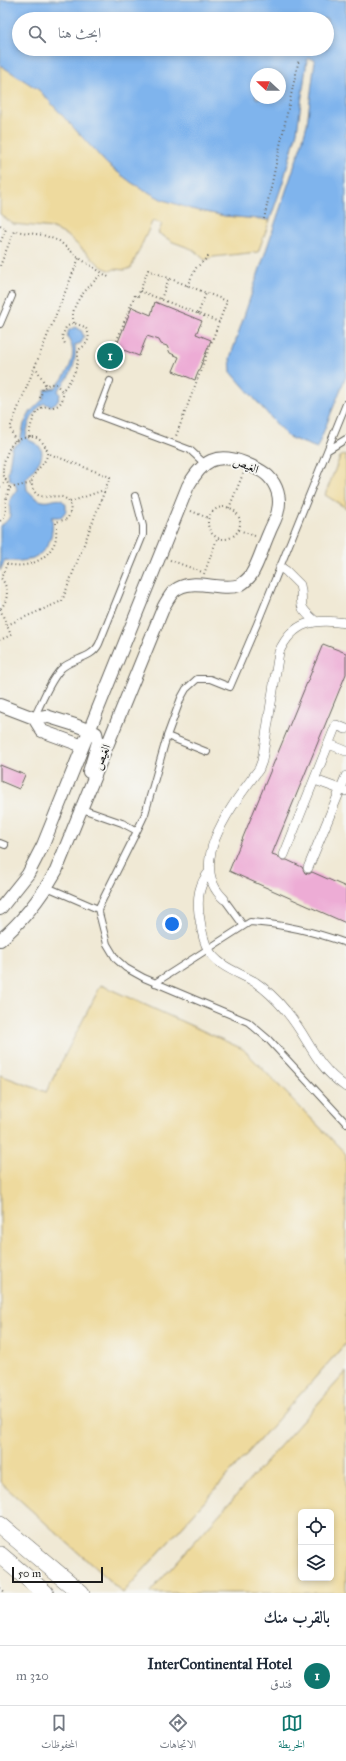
<!DOCTYPE html>
<html lang="ar">
<head>
<meta charset="utf-8">
<style>
	:root { --surface:#fff; --page:#f6f6f7; --text:#1f2937; --muted:#747a83; --line:#e0e1e3; --accent:#0f766e }
	body { margin:0; font-family:"IM FELL Great Primer",Amiri,serif; background:var(--page); color:var(--text); direction:rtl }
	.controls { position:absolute; right:12px; bottom:12px; display:grid; overflow:hidden; border-radius:6px; box-shadow:0 2px 6px #0003 }
	.controls button { width:36px; height:36px; display:grid; place-items:center; padding:0; border:0; border-bottom:1px solid var(--line); background:var(--surface); color:var(--text); font:20px sans-serif }
	.compass { position:absolute; left:250px; top:68px; width:36px; height:36px; border-radius:50%; background:var(--surface); box-shadow:0 2px 6px #0003; rotate:292deg }
	.scale { position:absolute; left:12px; bottom:10px; width:91px; box-sizing:border-box; padding-left:4px; border:2px solid #1c1c1c; border-top:0; font-size:11px; line-height:14px; white-space:nowrap; color:#1c1c1c; -webkit-text-stroke:3px #f6f6f2; paint-order:stroke }
	.you { position:absolute; left:172px; top:924px; width:14px; height:14px; margin:-10px; border:3px solid #fff; border-radius:50%; background:#1a73e8; box-shadow:0 0 0 6px #1a73e833 }
	.badge { display:grid; place-items:center; width:26px; height:26px; border-radius:50%; background:var(--accent); color:#fff; font-size:13px; font-weight:700 }
	.pin { position:absolute; translate:-50% -50%; border:2px solid #fff; box-shadow:0 1px 4px #0006 }
	.list { margin:0; padding:0; list-style:none }
	h2 { display:flex; justify-content:space-between; align-items:center; height:52px; margin:0; padding:0 16px; font-size:17px }
	h2 small { font-size:13px; font-weight:400; color:var(--muted) }
	.list li { display:grid; grid-template-columns:26px 1fr auto; gap:12px; align-items:center; box-sizing:border-box; height:60px; padding:0 16px; border-top:1px solid var(--line) }
	.list b { display:block; font-size:15px; white-space:nowrap }
	.list p { margin:0; font-size:13px; white-space:nowrap; color:var(--muted) }
	.list em { font-size:13px; font-style:normal; color:var(--muted) }
	.icon { flex:none; width:22px; height:22px; fill:none; stroke:currentColor; stroke-width:2; stroke-linecap:round; stroke-linejoin:round }
	.map { position:relative; flex:none; width:346px; height:1593px; overflow:hidden; direction:ltr }
	.search { position:absolute; background:var(--surface); box-shadow:0 2px 6px #0003; left:12px; right:12px; top:12px; height:44px; display:flex; align-items:center; gap:10px; box-sizing:border-box; padding:0 14px; border-radius:22px; color:var(--muted); font-size:15px }
	.sheet { height:112px; background:var(--surface) }
	nav { display:flex; justify-content:space-around; align-items:center; box-sizing:border-box; height:56px; border-top:1px solid var(--line); background:var(--surface); font-size:11px; color:var(--muted) }
	nav a { display:grid; justify-items:center; gap:2px }
	nav .on { color:var(--accent) }
	.map>svg:first-child { display:block }
	.sand { fill:#eeda9e; stroke:#857b5d; fill-rule:evenodd }
	.water { fill:#7fb4ed; stroke:#4e6884; fill-rule:evenodd }
	.building { fill:#edacd5 }
	.lines { fill:none; stroke-linecap:round; stroke-linejoin:round }
	.service-casing { stroke:#66645d; stroke-width:8 }
	.pedestrian-casing { stroke:#66645d; stroke-width:10 }
	.minor-casing { stroke:#66645d; stroke-width:14 }
	.secondary-casing { stroke:#66645d; stroke-width:18 }
	.path { stroke:#66645d; stroke-width:2; stroke-dasharray:1 3; stroke-linecap:butt }
	.service { stroke:#fff; stroke-width:6 }
	.pedestrian { stroke:#fff; stroke-width:9 }
	.minor { stroke:#fff; stroke-width:12 }
	.secondary { stroke:#fff; stroke-width:17 }
	.labels { text-anchor:middle; stroke-width:3.5; stroke-linejoin:round; paint-order:stroke }
	.street-label { font-size:12px; fill:#1c1c1c; stroke:#f6f6f2 }
</style>
</head>
<body>
<div class="map">
<svg width="346" height="1593" viewBox="0 0 346 1593">
	<rect width="100%" height="100%" fill="#f6f6f2"/>
	<filter id="ink" filterUnits="userSpaceOnUse"><feTurbulence type="fractalNoise" baseFrequency=".025" numOctaves="2"/><feDisplacementMap in="SourceGraphic" scale="8" xChannelSelector="R" yChannelSelector="G"/><feConvolveMatrix kernelMatrix="1 2 1 2 8 2 1 2 1" color-interpolation-filters="sRGB"/></filter>
	<filter id="wash" filterUnits="userSpaceOnUse"><feTurbulence type="fractalNoise" baseFrequency=".012" numOctaves="4" result="noise"/><feDisplacementMap in="SourceGraphic" scale="16" xChannelSelector="R" yChannelSelector="G"/><feGaussianBlur stdDeviation="0.9" result="paint"/><feColorMatrix in="noise" values="0 0 0 0 0 0 0 0 0 0 0 0 0 0 0 0 0 1.4 0 .05"/><feComposite in="paint" operator="in"/></filter>
	<g filter="url(#wash)">
		<rect width="100%" height="100%" fill="#f0e9d5"/>
		<!-- sand -->
		<path class="sand" d="M 0,65 L 39,90 L 107,164 L 132,183 L 161,199 L 191,209 L 225,216 L 270,220 L 258,252 L 213,257 L 205,260 L 192,249 L 173,242 L 158,233 L 162,224 L 153,220 L 131,268 L 125,270 L 114,269 L 111,271 L 102,267 L 69,237 L 53,228 L 13,224 L 0,214 Z
			M 346,454 L 346,508 L 325,495 L 340,457 Z
			M 101,985 L 243,1049 L 346,1154 L 346,1343 L 123,1593 L 0,1482 L 0,1075 L 46,1092 Z
			M 346,1372 L 346,1593 L 149,1593 ZM 301,1512 L 331,1512 L 331,1578 L 301,1578 Z"/>
		<!-- water -->
		<path class="water" d="M 0,0 L 346,0 L 346,376 L 317,448 L 288,437 L 231,372 L 230,358 L 301,146 L 307,124 L 315,60 L 310,58 L 307,60 L 297,132 L 283,182 L 270,220 L 225,216 L 191,209 L 161,199 L 132,183 L 107,164 L 39,90 L 0,65 ZM 19,19 L 327,19 L 327,49 L 19,49 ZM 256,74 L 280,74 L 280,98 L 256,98 Z
			M 75,327 L 81,330 L 84,337 L 81,343 L 75,345 C 77,363 71,377 58,390 L 60,395 L 58,401 L 51,406 L 44,403 C 33,411 28,423 26,436 L 28,440 C 55,449 36,466 26,479 L 27,490 C 32,494 36,500 43,501 C 52,503 60,494 66,505 L 66,511 L 61,517 L 52,517 C 56,549 35,566 5,560 L 0,571 L 0,526 C 17,516 6,510 11,498 C 12,495 15,493 17,490 L 15,483 L 10,480 L 8,474 L 12,448 L 20,442 L 24,424 L 31,411 L 43,399 L 45,390 L 55,388 C 65,377 77,360 71,344 C 68,338 66,338 69,330 Z"/>
		<g id="blocks">
			<!-- building -->
			<path class="building" d="M 155,302 L 202,321 L 196,334 L 211,340 L 195,380 L 173,371 L 179,357 L 170,353 L 167,346 L 161,344 L 159,340 L 147,336 L 139,356 L 116,347 L 132,307 L 151,315 Z
				M 323,644 L 346,653 L 346,674 L 272,854 L 278,856 L 281,860 L 287,860 L 302,867 L 305,873 L 309,874 L 312,872 L 346,887 L 346,923 L 229,871 Z
				M 0,765 L 25,775 L 19,789 L 0,781 Z"/>
		</g>
	</g>
	<g filter="url(#ink)">
		<use href="#blocks" fill-opacity="0" stroke="#66645d" stroke-width="1"/>
		<g class="lines">
			<defs>
				<path id="service" d="M 0,324 L 12,296
					M 110,381 L 97,415 L 190,450 L 205,464
					M 346,404 L 257,624 L 230,687 L 210,679 L 197,679 L 186,689 L 181,698 L 167,736 L 145,814 L 137,831 L 98,909 L 107,944 L 116,959 L 126,968 L 144,978 L 248,1022 L 268,1039 L 346,1123
					M 328,450 L 346,439
					M 34,718 C 42,702 49,682 61,669 C 72,658 92,659 99,644 L 143,535 L 143,526 L 135,496
					M 167,736 L 207,752
					M 82,809 L 122,823 L 137,831
					M 0,843 L 5,845
					M 47,887 L 98,909
					M 224,899 L 243,925
					M 155,983 L 250,922 C 282,924 315,932 346,943"/>
				<path id="pedestrian" d="M 280,567 L 286,571 L 300,585 C 305,606 294,603 315,621
					M 329,744 L 346,751
					M 315,780 L 345,791
					M 284,855 L 336,725 L 346,729
					M 308,868 L 346,776
					M 210,871 C 199,884 197,897 199,914 C 201,925 202,939 208,949 C 218,967 238,972 255,982 C 267,990 277,1000 286,1011 C 310,1039 313,1064 346,1087
					M 224,899 C 184,862 236,801 259,769 L 262,761 L 279,652 C 293,621 315,618 346,623"/>
				<path id="minor" d="M 0,705 L 34,718 L 46,716 L 75,725 L 96,733 L 98,742 L 89,772
					M 34,718 L 42,731 L 83,746
					M 0,909 L 28,874 L 43,845 L 188,486 C 203,460 216,452 245,463 C 253,467 262,470 268,476 C 277,485 281,498 278,510 C 277,518 272,525 269,533 C 263,546 259,562 251,575 C 249,578 243,583 240,585 C 220,592 192,576 174,591 C 170,595 167,601 164,606 L 56,871 C 41,897 23,921 0,940"/>
				<path id="secondary" d="M 0,1525 L 81,1593
					M 0,1555 L 45,1593"/>
			</defs>
			<!-- service casing -->
			<use href="#service" class="service-casing"/>
			<!-- pedestrian casing -->
			<use href="#pedestrian" class="pedestrian-casing"/>
			<!-- minor casing -->
			<use href="#minor" class="minor-casing"/>
			<!-- secondary casing -->
			<use href="#secondary" class="secondary-casing"/>
			<!-- path -->
			<path class="path" d="M 264,219 L 299,59
				M 0,225 L 6,229 L 0,243
				M 0,266 L 14,231 L 43,235 L 59,241 L 79,258 L 110,278
				M 187,286 L 196,268 L 210,255
				M 140,291 L 219,322
				M 161,299 L 169,278
				M 198,314 L 206,293
				M 74,323 C 68,303 90,287 101,274
				M 35,366 L 46,386
				M 107,372 L 114,356 L 111,355 L 135,295 L 138,296 L 148,270 L 227,301 L 176,436
				M 40,398 L 43,388 L 49,384 L 56,384 L 62,391
				M 30,437 C 28,430 35,409 44,407 C 46,406 50,408 53,407 C 61,406 65,398 62,391 C 73,378 79,367 78,350 C 88,345 92,336 85,327 L 74,323 L 66,327 L 62,337 L 66,346
				M 15,441 L 10,428 L 79,258
				M 0,487 L 6,480
				M 10,488 L 32,483
				M 70,502 L 104,490
				M208 523a16 16 0 1 1 32 0a16 16 0 1 1-32 0Z
				M 229,508 L 243,474
				M 191,511 L 208,518
				M 0,521 C 8,515 5,507 6,499 C 7,494 10,491 9,487 C 8,482 4,478 3,473 C 2,465 8,447 14,442 C 18,439 26,437 32,437 C 36,437 39,439 42,442 C 59,461 29,468 32,485 C 35,503 53,494 62,497 C 73,500 72,512 67,519 L 56,522 C 56,528 57,536 55,542 C 47,561 26,569 7,564 L 1,578 C 9,588 9,600 0,609
				M 239,530 L 255,536
				M 170,560 L 202,572
				M 204,574 L 217,539
				M 0,609 L 11,635 L 0,640
				M 7,625 L 62,601 L 110,477 L 47,453
				M 0,1588 L 6,1593"/>
			<!-- service -->
			<use href="#service" class="service"/>
			<!-- pedestrian -->
			<use href="#pedestrian" class="pedestrian"/>
			<!-- minor -->
			<use href="#minor" class="minor"/>
			<!-- secondary -->
			<use href="#secondary" class="secondary"/>
		</g>
	</g>
	<g class="labels">
		<!-- street labels -->
		<g class="street-label">
			<text transform="translate(246 465) rotate(22)" y="4">الغيص</text>
			<text transform="translate(102 757) rotate(-68)" y="4">الغيص</text>
		</g>
	</g>
</svg>
<div class="controls">
<button><svg class="icon" aria-label="locate" viewBox="0 0 24 24"><circle cx="12" cy="12" r="6"/><path d="M12 2v4M12 18v4M2 12h4M18 12h4"/></svg></button>
<button><svg class="icon" aria-label="layers" viewBox="0 0 24 24"><path d="M12 4l9 5-9 5-9-5zM3 14l9 5 9-5"/></svg></button>
</div>
<svg class="compass" viewBox="-18 -18 36 36"><path d="M0-13l5 13h-10z" fill="#e53935"/><path d="M0 13l5-13h-10z" fill="#747a83"/></svg>
<div class="scale">50 m</div>
<div class="you"></div>
<div class="pin badge" style="left:110px;top:356px">1</div>
<div class="search"><svg class="icon" aria-label="search" viewBox="0 0 24 24"><circle cx="10" cy="10" r="6"/><path d="M15 15l6 6"/></svg>ابحث هنا</div>
</div>
<section class="sheet">
<h2>بالقرب منك<small></small></h2>
<ul class="list">
<li><span class="badge">1</span><div><b>InterContinental Hotel</b><p>فندق</p></div><em>320 m</em></li>
</ul>
</section>
<nav>
<a class="on"><svg class="icon" aria-label="map" viewBox="0 0 24 24"><path d="M3 6l6-2 6 2 6-2v14l-6 2-6-2-6 2zM9 4v14M15 6v14"/></svg>الخريطة</a>
<a><svg class="icon" aria-label="directions" viewBox="0 0 24 24"><path d="M12 3l9 9-9 9-9-9zM9 14v-3h6M13 9l2 2-2 2"/></svg>الاتجاهات</a>
<a><svg class="icon" aria-label="saved" viewBox="0 0 24 24"><path d="M7 4h10v16l-5-4-5 4z"/></svg>المحفوظات</a>
</nav>
</body>
</html>
